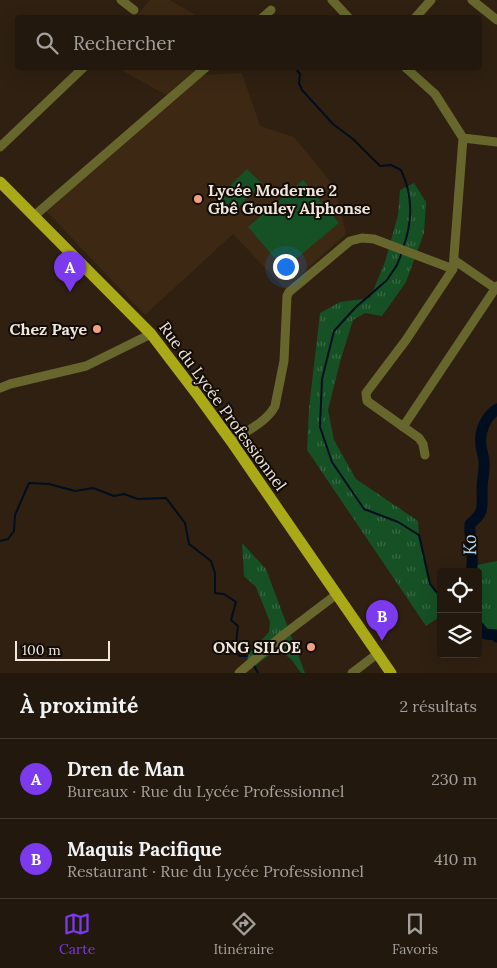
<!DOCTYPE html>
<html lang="fr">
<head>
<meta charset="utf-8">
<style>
	:root { --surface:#23180d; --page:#2b2116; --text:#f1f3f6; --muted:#a3a09d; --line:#40372e; --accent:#7c3aed }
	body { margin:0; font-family:Lora,serif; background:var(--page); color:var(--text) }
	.controls { position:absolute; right:15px; bottom:15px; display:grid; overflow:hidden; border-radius:5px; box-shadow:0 5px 20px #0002 }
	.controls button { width:45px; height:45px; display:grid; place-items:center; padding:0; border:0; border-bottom:1px solid var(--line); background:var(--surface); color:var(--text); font:25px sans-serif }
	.scale { position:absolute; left:15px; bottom:12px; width:95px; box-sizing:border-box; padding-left:5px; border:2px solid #f0e6dc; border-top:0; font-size:14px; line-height:18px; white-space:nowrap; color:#f0e6dc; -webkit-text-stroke:4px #120c06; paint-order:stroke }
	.you { position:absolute; left:285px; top:266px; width:18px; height:18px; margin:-12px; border:4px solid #fff; border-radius:50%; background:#1a73e8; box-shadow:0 0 0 8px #1a73e833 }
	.badge { display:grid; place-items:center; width:32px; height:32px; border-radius:50%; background:var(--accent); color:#fff; font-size:16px; font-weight:700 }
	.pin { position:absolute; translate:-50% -41px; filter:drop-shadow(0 1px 2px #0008) }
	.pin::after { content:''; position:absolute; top:26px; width:18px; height:15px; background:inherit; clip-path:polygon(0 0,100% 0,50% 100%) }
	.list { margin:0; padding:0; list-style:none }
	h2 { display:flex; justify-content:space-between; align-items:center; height:65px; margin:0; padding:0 20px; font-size:21px }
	h2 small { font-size:16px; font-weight:400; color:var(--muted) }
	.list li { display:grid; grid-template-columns:32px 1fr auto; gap:15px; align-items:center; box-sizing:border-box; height:80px; padding:0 20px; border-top:1px solid var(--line) }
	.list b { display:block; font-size:19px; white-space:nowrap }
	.list p { margin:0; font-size:16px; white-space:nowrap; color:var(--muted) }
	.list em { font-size:16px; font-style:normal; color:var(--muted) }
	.icon { flex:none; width:28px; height:28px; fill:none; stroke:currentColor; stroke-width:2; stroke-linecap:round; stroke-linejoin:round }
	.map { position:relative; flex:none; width:497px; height:673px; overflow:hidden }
	.search { position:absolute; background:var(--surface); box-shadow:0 5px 20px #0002; left:15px; right:15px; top:15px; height:55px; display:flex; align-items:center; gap:12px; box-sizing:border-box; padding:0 18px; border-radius:5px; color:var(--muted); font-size:19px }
	.sheet { height:225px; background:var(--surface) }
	nav { display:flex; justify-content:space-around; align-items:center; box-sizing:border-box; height:70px; border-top:1px solid var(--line); background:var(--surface); font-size:14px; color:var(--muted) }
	nav a { display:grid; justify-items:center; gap:2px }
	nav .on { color:var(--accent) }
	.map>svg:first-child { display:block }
	.built { fill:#3c2813 }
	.grass { fill:url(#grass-tufts) }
	.pitch { fill:#165025 }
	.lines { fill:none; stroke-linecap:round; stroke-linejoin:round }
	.stream { stroke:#000e1f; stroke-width:2 }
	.river { stroke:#000e1f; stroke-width:11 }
	.minor { stroke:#67672d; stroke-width:9 }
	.major { stroke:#aaa918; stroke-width:11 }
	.poi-dot { fill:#f39f83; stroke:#120c06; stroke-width:2 }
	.labels { text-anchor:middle; stroke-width:4; stroke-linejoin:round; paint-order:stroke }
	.poi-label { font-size:16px; font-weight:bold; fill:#f0e6dc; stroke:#120c06; text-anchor:end }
	.street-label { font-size:16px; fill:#f0e6dc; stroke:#120c06 }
	.water-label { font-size:18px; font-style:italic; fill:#b4d7f7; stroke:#120c06 }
</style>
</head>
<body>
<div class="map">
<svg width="497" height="673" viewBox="0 0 497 673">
	<defs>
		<pattern id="grass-tufts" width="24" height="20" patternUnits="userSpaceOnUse" patternTransform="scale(1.25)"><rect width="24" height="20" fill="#165025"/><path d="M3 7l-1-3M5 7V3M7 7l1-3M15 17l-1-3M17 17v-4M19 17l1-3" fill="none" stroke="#386944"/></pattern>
	</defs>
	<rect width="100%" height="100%" fill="#2f2011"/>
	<!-- built -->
	<path class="built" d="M 150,0 L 170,0 L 199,17 L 135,17 Z
		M 118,68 L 197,68 L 166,95 Z
		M 242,73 L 260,126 L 294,137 L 335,187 L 346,234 L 285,289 L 233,234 L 145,315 L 45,210 L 203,75 Z"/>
	<!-- grass -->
	<path class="grass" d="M 414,183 L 426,202 L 424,233 L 406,282 L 382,316 L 365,313 L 353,320 L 340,362 L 328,410 L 334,440 L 356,479 L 418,521 L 419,535 L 430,584 L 441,598 L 441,616 L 426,626 L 307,450 L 309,408 L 320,313 L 340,302 L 370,298 L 385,262 L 398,215 L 400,190 Z
		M 242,543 L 266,569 L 305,673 L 301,673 L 291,659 L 277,649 L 250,670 L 247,656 L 269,632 L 270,622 L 256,587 L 244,576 Z
		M 497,561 L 497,637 L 496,635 L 485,634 L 478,638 L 478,572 L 471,572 L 472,566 Z"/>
	<!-- pitch -->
	<path class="pitch" d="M 247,169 L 262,184 L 232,213 L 217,198 Z
		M 303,180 L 339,223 L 284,269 L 248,227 Z"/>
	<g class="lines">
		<!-- stream -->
		<path class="stream" d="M 295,68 L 300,74 L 299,83 L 302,90 L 333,124 L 353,139 L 380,166 L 391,165 L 401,170 C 413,195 413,221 403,248
			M 402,252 L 397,265 L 387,280 L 356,307 L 334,331 L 322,379 L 320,427 L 332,462 L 364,509 L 398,522 L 419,535 L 430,584 L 441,598
			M 0,541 L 8,539 L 14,531 L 15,515 L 29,483 L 49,484 L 75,491 L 93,488 L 114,496 L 124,494 L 138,499 L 166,498 L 185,523 L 189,544 L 211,561 L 215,573 L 215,593 L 224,594 L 236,602 L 231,620 L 238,626 L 235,652 L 240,656 L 247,656
			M 253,664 L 258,673"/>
		<!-- river -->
		<path class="river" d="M 471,572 C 475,559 469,539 470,524 C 485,512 482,507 482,489 C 482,482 484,474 484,466 C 485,459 482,453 481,446 C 479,432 485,417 497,409
			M 478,626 L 485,634 L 496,635 L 497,637"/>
		<!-- minor -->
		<path class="minor" d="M 121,0 L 134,10
			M 332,0 L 349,18
			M 472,0 L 497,20
			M 262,18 L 271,10
			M 415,18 L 431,0
			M 406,68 L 435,94 L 463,138 L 453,269 L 406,340 L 366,393 L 367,401 L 419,438 L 423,444 L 425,455
			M 463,138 L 497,142
			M 0,147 L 83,68
			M 34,216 L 205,68
			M 454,260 L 495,288
			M 0,388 L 10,384 L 86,366 L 151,334
			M 403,427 L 497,286
			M 231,441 C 245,432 267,422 275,406 L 284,361 L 287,296 L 289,292 L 350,241 L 362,238 L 374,239 L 453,269
			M 239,673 L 283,635 L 337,594
			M 352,673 L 377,654"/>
		<!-- major -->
		<path class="major" d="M 0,182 L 151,334 L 199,397 L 231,441 L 391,673"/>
	</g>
	<!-- markers -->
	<g class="poi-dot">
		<circle cx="198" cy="199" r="5"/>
		<circle cx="97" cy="329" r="5"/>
		<circle cx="311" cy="647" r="5"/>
	</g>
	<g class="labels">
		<!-- poi labels -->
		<g class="poi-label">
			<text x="208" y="196" text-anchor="start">Lycée Moderne 2<tspan x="208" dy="18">Gbê Gouley Alphonse</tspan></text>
			<text x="87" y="335">Chez Paye</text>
			<text x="301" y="653">ONG SILOE</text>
		</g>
		<!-- street labels -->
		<g class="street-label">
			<text transform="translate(223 406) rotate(54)" y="6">Rue du Lycée Professionnel</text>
		</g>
		<!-- water labels -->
		<g class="water-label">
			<text transform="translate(470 545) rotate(-91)" y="6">Ko</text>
		</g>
	</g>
</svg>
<div class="controls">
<button><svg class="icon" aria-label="locate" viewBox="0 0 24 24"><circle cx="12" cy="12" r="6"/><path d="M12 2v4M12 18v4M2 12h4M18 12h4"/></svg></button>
<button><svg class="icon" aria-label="layers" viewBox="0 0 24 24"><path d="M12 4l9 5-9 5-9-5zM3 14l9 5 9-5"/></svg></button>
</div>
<div class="scale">100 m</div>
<div class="you"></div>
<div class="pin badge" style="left:70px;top:292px">A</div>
<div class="pin badge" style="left:382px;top:641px">B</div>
<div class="search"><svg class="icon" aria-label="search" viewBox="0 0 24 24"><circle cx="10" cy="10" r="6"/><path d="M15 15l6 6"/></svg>Rechercher</div>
</div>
<section class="sheet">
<h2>À proximité<small>2 résultats</small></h2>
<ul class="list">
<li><span class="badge">A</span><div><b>Dren de Man</b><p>Bureaux · Rue du Lycée Professionnel</p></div><em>230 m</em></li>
<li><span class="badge">B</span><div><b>Maquis Pacifique</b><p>Restaurant · Rue du Lycée Professionnel</p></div><em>410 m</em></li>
</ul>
</section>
<nav>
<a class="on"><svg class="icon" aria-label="map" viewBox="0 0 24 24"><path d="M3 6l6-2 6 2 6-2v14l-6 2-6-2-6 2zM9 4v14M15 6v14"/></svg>Carte</a>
<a><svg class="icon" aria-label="directions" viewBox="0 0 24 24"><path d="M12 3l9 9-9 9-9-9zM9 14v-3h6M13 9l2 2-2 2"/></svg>Itinéraire</a>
<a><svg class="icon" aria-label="saved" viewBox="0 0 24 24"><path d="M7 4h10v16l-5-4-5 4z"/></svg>Favoris</a>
</nav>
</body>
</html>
